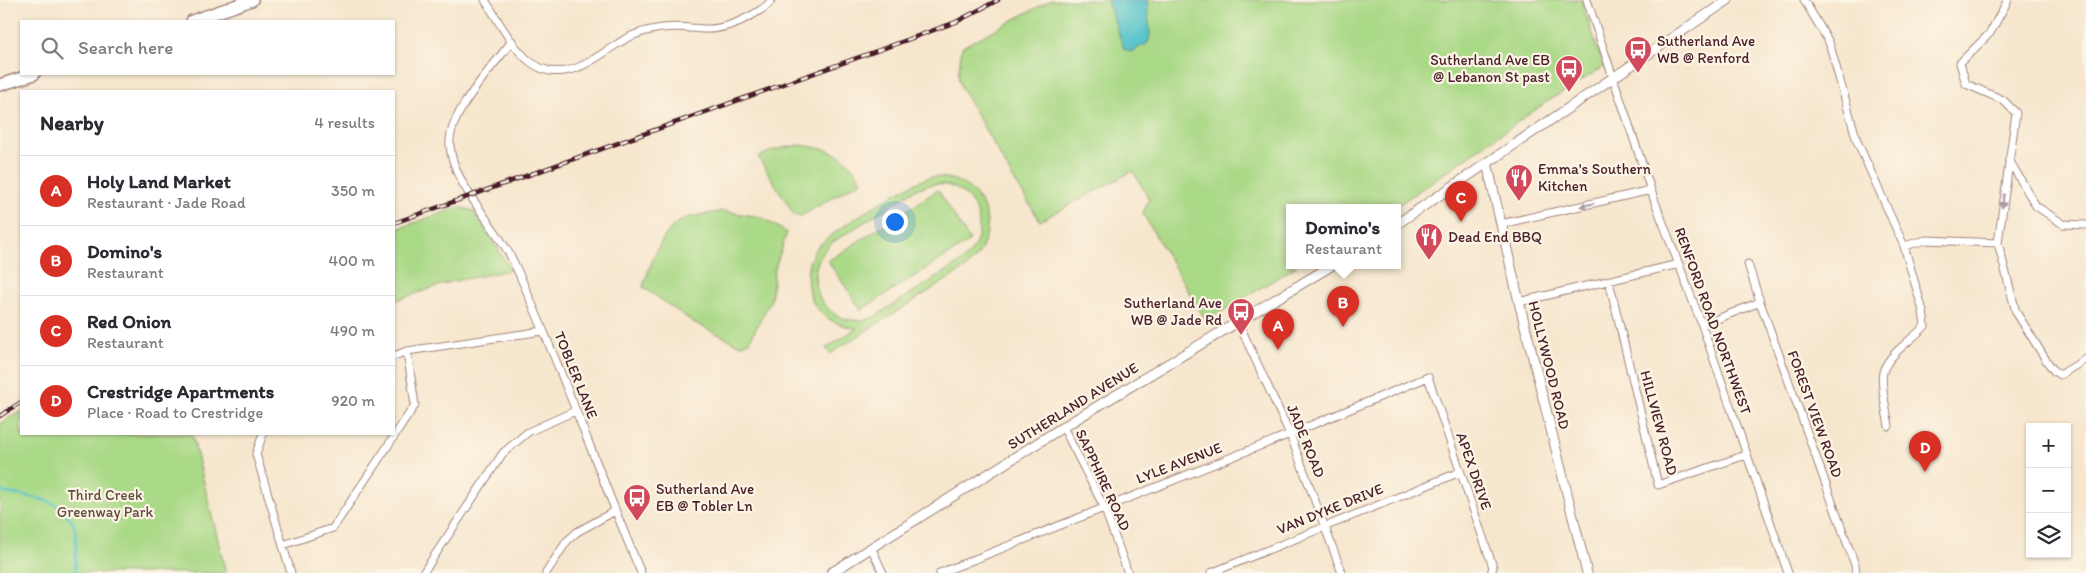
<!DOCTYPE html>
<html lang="en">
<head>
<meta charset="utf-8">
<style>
	:root { --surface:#fff; --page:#f2f2f3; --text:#2b2b33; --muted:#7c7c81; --line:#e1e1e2; --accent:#d93025 }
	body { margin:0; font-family:Itim,sans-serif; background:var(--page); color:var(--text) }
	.controls { position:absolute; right:15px; bottom:15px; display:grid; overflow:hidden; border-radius:0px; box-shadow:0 1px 4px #0004 }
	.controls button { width:45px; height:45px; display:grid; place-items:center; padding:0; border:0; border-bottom:1px solid var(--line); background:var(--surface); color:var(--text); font:25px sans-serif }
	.you { position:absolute; left:894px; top:221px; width:18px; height:18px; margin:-12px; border:4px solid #fff; border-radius:50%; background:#1a73e8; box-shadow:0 0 0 8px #1a73e833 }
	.badge { display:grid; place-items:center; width:32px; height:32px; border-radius:50%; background:var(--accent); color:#fff; font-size:16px; font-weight:700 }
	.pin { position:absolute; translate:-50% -41px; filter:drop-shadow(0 1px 2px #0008) }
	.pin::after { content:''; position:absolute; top:26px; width:18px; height:15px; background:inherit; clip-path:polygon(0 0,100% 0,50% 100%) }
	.popup { position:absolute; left:1286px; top:204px; width:115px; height:65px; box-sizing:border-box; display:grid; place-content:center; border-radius:0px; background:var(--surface); filter:drop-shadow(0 1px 4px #0005); font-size:16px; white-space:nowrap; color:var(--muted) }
	.popup b { font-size:19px; color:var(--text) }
	.popup::after { content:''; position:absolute; left:50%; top:100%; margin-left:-10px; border:10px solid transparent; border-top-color:var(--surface) }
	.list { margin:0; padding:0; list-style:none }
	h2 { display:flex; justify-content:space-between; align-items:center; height:65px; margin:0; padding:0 20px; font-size:21px }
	h2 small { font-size:16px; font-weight:400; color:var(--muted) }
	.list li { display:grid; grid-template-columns:32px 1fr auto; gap:15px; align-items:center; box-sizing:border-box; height:70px; padding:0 20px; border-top:1px solid var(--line) }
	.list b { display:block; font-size:19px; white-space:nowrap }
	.list p { margin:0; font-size:16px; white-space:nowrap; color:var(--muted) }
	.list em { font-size:16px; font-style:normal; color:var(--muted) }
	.icon { flex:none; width:28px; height:28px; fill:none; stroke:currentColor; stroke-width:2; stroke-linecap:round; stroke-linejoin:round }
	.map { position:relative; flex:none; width:2086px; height:573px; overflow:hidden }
	.search { position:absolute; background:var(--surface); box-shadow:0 1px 4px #0004; left:20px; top:20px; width:375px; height:55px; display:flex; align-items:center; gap:12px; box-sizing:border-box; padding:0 18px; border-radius:0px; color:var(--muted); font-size:19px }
	.panel { position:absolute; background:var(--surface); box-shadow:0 1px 4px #0004; left:20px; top:90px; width:375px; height:345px; border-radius:0px }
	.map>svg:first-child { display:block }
	.green { fill:#aad987; stroke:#7a7c59; fill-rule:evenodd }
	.water { fill:#56c4ca; stroke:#50727a }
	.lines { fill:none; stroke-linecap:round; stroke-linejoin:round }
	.stream { stroke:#56c4ca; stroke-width:2.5 }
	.minor-casing { stroke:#a0827c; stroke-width:9 }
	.tertiary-casing { stroke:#a0827c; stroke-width:11 }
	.primary-casing { stroke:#a0827c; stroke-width:14 }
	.minor { stroke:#fff; stroke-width:7 }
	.tertiary { stroke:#fff; stroke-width:9 }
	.primary { stroke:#fff; stroke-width:11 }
	.rail-casing { stroke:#4a1f2b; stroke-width:4.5 }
	.rail { stroke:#fcf5e5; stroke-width:2.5; stroke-dasharray:8; stroke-linecap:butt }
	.oneway { fill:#ae9aa0 }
	.labels { text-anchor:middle; stroke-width:4.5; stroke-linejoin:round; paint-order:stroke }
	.poi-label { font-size:15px; fill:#4a1f2b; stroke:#fcf5e5; text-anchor:start }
	.street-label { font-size:15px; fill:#4a1f2b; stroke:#fcf5e5 }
	.park-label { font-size:15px; fill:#624e42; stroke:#fcf5e5 }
</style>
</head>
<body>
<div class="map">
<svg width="2086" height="573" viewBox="0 0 2086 573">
	<rect width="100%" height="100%" fill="#fcf5e5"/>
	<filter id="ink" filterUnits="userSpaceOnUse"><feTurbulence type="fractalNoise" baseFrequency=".02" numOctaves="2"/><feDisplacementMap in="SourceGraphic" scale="10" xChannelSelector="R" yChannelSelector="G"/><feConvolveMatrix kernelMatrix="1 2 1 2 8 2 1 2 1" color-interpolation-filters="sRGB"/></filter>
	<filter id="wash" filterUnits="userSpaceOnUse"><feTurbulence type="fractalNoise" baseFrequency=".0096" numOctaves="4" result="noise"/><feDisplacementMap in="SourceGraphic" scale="20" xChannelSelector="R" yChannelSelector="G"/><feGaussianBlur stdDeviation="1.12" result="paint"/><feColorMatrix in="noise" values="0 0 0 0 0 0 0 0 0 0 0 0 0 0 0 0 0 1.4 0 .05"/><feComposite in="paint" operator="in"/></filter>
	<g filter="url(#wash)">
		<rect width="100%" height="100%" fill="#f6e6cd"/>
		<!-- green -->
		<path class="green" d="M 1051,0 L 1581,0 L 1604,67 L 1548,101 L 1394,208 L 1289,208 L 1289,266 L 1297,266 L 1206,321 L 1143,214 L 1149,199 L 1133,171 L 1040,221 L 1011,175 L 961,87 L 958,77 L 962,47 Z
			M 799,145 C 830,149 845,152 862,181 L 801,216 L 795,216 L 758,157 L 774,150 Z
			M 931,177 C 985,174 1008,236 964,269 L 830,354 L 826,348 L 857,328 C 839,326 822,319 813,302 C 805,286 805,266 815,250 C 826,234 911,181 931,177 ZM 934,184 C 978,182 996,239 959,263 L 872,318 C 824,333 794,273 833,242 L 918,188 Z
			M 938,190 L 970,241 L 861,310 L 828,261 Z
			M 459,207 L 474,211 L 511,270 L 450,282 L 394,301 L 394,230 Z
			M 722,211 L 761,217 L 787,233 L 774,271 L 771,300 L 749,342 L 740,345 L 693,322 L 643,287 C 649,268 663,226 684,219 C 695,215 710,214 722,211 Z
			M 21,411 L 21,434 L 192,434 L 226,573 L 0,573 L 0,424 Z"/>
		<!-- water -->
		<path class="water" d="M 1107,0 L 1147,0 L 1150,35 L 1148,43 L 1131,52 L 1124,49 Z"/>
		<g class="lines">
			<!-- stream -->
			<path class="stream" d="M 0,490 L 5,493 C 32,497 67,498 75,530 C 78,543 75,560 75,573"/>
		</g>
	</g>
	<g filter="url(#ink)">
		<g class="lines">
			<defs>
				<path id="minor" d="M 485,0 C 501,24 520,66 550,71 C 578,75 597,56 619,43 C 630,35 648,30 662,28 C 677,26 689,28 704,29 C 721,30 740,22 754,14 C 760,10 768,7 771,0
					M 1587,0 L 1655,202 L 1702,325 L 1788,573
					M 1804,0 L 1829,42 L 1857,141 L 1904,246 L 1923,311 L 1925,326 C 1912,340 1889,353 1883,372 C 1880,383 1887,414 1889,426
					M 2008,0 L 1990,33 L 1960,63 L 1966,84 L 2003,100 L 2016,113 L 1998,243 L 2016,312 L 2046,360 L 2054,371 L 2060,375 L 2086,359
					M 512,41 C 493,67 447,114 450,146 C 453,186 499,228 515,265 C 561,366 598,471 641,573
					M 2009,160 L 2036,206 L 2063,224 L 2086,225
					M 1501,224 L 1651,190
					M 1904,246 L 1926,240 L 1998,243
					M 1748,264 L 1760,302 L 1855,565 L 1856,573
					M 1609,281 L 1658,485 L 1746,455
					M 1519,302 L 1679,264
					M 1238,322 L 1290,434 L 1342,573
					M 1702,325 L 1760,302
					M 394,356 L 407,351 L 543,331
					M 1063,427 L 1104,507 L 1128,573
					M 263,434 L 256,454 L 291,573
					M 283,545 L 333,528 L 415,405 L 407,351
					M 871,547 L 883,573
					M 423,573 L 503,453 L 528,432 L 575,411
					M 546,573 L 567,541 L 577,532 L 615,511
					M 940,573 L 1290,434 L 1428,377 L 1493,567 L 1491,573
					M 1211,573 L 1460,472"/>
				<path id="tertiary" d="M 1487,163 L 1519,302 L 1587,573
					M 1397,224 L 1728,0
					M 831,573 L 1063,427 L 1331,266"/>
				<path id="primary" d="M 192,21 L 252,0
					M 0,85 L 34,74"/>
			</defs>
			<!-- minor casing -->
			<use href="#minor" class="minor-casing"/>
			<!-- tertiary casing -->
			<use href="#tertiary" class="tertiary-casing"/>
			<!-- primary casing -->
			<use href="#primary" class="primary-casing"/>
			<!-- minor -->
			<use href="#minor" class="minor"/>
			<!-- tertiary -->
			<use href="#tertiary" class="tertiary"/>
			<!-- primary -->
			<use href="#primary" class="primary"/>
			<defs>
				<path id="rail" d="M 394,223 L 882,49 L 956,22 L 998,0
					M 0,416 L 21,402"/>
			</defs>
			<!-- rail casing -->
			<use href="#rail" class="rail-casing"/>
			<!-- rail -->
			<use href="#rail" class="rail"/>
		</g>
		<!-- one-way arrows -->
		<defs><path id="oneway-solid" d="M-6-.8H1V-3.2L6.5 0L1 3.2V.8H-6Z" transform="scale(1.25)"/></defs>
		<g class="oneway">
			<use href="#oneway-solid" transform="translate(2003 201) rotate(97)"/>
			<use href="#oneway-solid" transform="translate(1587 205) rotate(167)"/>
		</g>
	</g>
	<!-- icons -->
	<defs>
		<symbol id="bus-pin" viewBox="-11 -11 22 30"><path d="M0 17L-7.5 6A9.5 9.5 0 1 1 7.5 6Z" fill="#d1495b" stroke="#fcf5e5"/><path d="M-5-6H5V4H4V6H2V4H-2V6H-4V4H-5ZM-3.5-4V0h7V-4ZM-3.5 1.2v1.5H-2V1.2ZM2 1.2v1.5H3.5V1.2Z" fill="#fff"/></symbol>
		<symbol id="restaurant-pin" viewBox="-11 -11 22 30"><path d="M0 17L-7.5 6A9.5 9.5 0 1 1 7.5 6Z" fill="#d1495b" stroke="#fcf5e5"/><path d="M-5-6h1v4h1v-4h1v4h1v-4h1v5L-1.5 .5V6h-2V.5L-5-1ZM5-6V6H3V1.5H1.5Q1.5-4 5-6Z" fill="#fff"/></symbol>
	</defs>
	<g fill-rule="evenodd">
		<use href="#bus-pin" x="1622" y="34" width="32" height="43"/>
		<use href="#bus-pin" x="1553" y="53" width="32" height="43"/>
		<use href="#restaurant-pin" x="1503" y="162" width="32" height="43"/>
		<use href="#restaurant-pin" x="1413" y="221" width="32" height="43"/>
		<use href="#bus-pin" x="1225" y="296" width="32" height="43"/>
		<use href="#bus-pin" x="621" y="482" width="32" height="43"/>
	</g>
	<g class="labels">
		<!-- poi labels -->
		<g class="poi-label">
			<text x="1657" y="46">Sutherland Ave<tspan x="1657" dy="17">WB @ Renford</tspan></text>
			<text x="1550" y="65" text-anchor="end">Sutherland Ave EB<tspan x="1550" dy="17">@ Lebanon St past</tspan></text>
			<text x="1538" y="174">Emma's Southern<tspan x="1538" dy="17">Kitchen</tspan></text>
			<text x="1448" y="242">Dead End BBQ</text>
			<text x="1222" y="308" text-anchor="end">Sutherland Ave<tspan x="1222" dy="17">WB @ Jade Rd</tspan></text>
			<text x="656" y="494">Sutherland Ave<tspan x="656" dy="17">EB @ Tobler Ln</tspan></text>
		</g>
		<!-- street labels -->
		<g class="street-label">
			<text transform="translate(1713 321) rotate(70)" y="5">RENFORD ROAD NORTHWEST</text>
			<text transform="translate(1549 365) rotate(76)" y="5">HOLLYWOOD ROAD</text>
			<text transform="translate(576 375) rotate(68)" y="5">TOBLER LANE</text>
			<text transform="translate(1073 406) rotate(-32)" y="5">SUTHERLAND AVENUE</text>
			<text transform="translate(1815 414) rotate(70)" y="5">FOREST VIEW ROAD</text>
			<text transform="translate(1659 423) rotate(75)" y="5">HILLVIEW ROAD</text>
			<text transform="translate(1306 441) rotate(68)" y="5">JADE ROAD</text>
			<text transform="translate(1179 463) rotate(-21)" y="5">LYLE AVENUE</text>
			<text transform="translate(1474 471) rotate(71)" y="5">APEX DRIVE</text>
			<text transform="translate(1103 480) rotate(65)" y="5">SAPPHIRE ROAD</text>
			<text transform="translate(1330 509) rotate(-22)" y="5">VAN DYKE DRIVE</text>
		</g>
		<!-- park labels -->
		<g class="park-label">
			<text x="105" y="500">Third Creek<tspan x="105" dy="17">Greenway Park</tspan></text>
		</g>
	</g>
</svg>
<div class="controls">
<button>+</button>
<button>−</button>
<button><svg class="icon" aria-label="layers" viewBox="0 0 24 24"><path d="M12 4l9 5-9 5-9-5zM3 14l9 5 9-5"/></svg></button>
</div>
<div class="you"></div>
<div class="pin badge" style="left:1278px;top:350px">A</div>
<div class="pin badge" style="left:1343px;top:327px">B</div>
<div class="popup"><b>Domino's</b>Restaurant</div>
<div class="pin badge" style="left:1461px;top:222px">C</div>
<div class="pin badge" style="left:1925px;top:472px">D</div>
<div class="search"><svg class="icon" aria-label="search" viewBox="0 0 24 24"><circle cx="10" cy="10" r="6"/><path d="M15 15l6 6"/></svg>Search here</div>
<section class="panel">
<h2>Nearby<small>4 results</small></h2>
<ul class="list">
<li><span class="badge">A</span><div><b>Holy Land Market</b><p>Restaurant · Jade Road</p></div><em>350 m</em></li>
<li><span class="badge">B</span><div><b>Domino's</b><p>Restaurant</p></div><em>400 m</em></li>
<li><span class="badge">C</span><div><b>Red Onion</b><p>Restaurant</p></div><em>490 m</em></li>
<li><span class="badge">D</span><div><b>Crestridge Apartments</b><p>Place · Road to Crestridge</p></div><em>920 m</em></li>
</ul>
</section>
</div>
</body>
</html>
